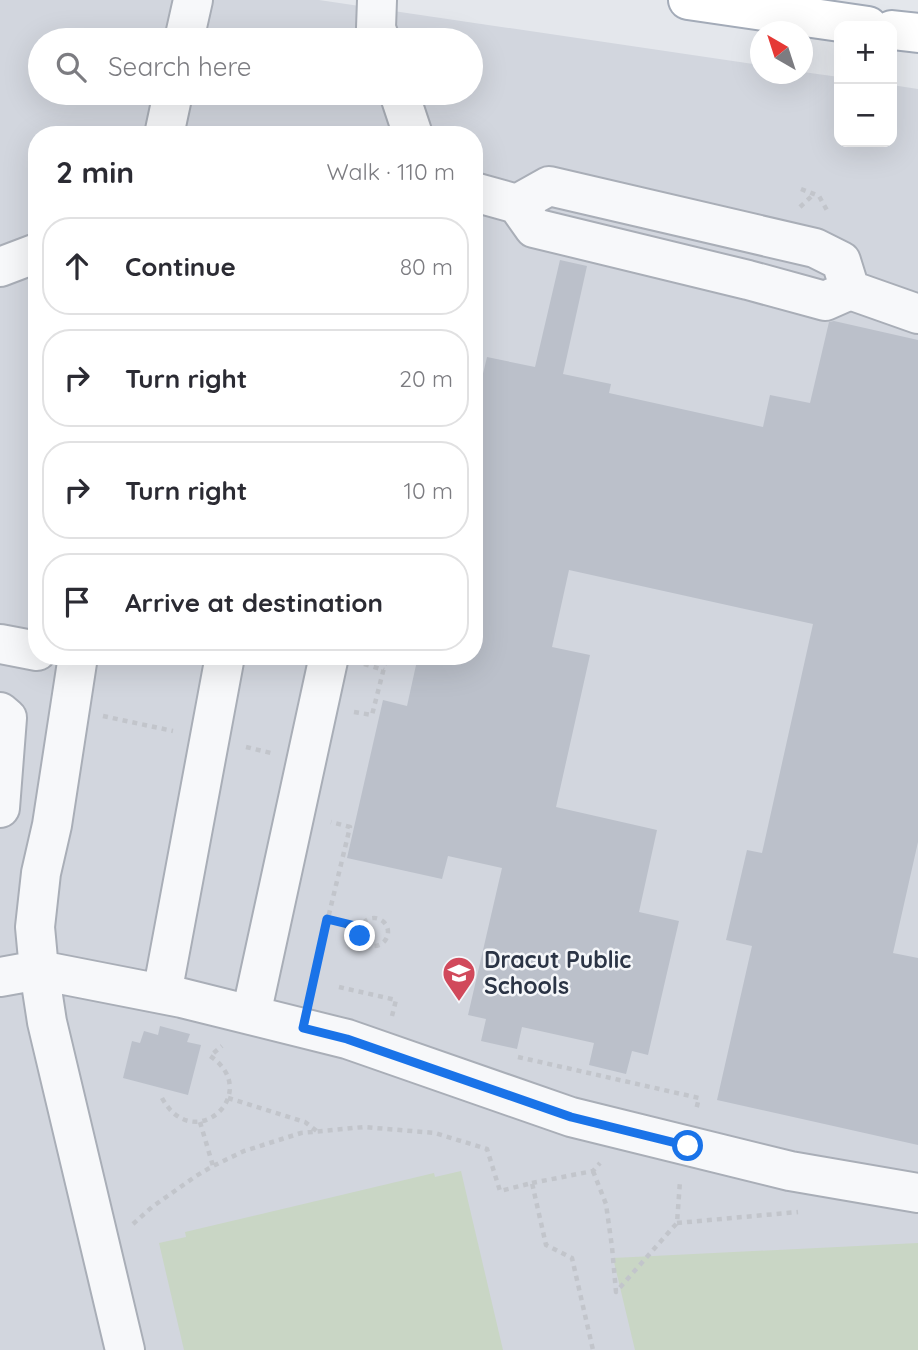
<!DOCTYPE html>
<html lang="en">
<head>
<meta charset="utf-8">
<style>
	:root { --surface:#fff; --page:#f7f7f7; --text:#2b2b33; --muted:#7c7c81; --line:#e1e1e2 }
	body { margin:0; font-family:Quicksand,sans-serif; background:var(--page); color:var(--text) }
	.controls { position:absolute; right:21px; top:21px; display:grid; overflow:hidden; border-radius:14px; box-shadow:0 7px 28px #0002 }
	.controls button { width:63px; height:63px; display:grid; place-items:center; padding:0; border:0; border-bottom:2px solid var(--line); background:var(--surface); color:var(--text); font:35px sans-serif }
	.compass { position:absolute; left:750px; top:21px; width:63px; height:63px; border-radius:50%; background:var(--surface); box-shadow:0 7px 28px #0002; rotate:321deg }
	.stop { position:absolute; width:21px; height:21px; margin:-16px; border:5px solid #1a73e8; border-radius:50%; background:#fff }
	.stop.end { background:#1a73e8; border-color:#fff; box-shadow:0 2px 7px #0008 }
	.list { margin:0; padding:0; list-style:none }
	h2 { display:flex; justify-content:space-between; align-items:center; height:91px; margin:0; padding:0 28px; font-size:30px }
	h2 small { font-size:23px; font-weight:400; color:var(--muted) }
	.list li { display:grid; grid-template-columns:46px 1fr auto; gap:21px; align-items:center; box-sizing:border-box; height:98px; margin:0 14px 14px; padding:0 14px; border:2px solid var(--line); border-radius:28px }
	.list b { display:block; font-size:26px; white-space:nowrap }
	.list em { font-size:23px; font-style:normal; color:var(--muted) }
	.icon { flex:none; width:38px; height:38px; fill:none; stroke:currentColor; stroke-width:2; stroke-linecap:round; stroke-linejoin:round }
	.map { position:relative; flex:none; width:918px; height:1350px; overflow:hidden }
	.search { position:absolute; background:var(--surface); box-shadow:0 7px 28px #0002; left:28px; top:28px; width:455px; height:77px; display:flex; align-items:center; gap:18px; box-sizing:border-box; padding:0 24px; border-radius:38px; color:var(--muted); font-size:26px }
	.panel { position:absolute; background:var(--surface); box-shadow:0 7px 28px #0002; left:28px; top:126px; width:455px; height:539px; border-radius:28px }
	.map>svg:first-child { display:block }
	.built { fill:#d2d6de; fill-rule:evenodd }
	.green { fill:#c9d6c5 }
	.building { fill:#bbc0ca }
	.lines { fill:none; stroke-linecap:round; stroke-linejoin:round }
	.minor-casing { stroke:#a9aeb7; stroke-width:42 }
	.major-casing { stroke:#a3abb8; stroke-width:42 }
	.path { stroke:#c2c5cb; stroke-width:4.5; stroke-dasharray:5 5; stroke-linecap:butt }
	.minor { stroke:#f7f8fa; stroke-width:38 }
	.major { stroke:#fff; stroke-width:38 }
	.route { stroke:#1a73e8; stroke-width:9 }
	.labels { text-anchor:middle; stroke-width:5; stroke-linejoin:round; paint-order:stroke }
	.poi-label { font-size:23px; font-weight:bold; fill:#2b3445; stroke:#f4f6f9; text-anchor:start }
</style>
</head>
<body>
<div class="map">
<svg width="918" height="1350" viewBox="0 0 918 1350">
	<rect width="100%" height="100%" fill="#e4e7ec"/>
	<!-- built -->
	<path class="built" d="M 0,0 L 319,0 L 760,65 L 760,74 L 802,74 L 803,72 L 839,77 L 839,142 L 892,142 L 892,85 L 918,89 L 918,1350 L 0,1350 ZM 40,40 L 471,40 L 471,93 L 40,93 ZM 37,135 L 474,135 L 474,656 L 37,656 Z"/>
	<!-- green -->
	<path class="green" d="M 461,1171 L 503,1350 L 184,1350 L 159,1243 L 186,1237 L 185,1232 L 434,1173 L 435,1177 Z
		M 918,1243 L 918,1350 L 635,1350 L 613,1258 Z"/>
	<!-- building -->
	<path class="building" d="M 560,260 L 587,266 L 563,374 L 611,384 L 609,393 L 763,427 L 770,395 L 810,403 L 829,322 L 834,321 L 918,340 L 918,842 L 893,953 L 918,958 L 918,1145 L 717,1100 L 752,946 L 726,940 L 747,850 L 762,853 L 813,624 L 569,570 L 552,647 L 590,655 L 556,807 L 657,830 L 639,912 L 679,921 L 648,1055 L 632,1051 L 626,1074 L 589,1065 L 594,1043 L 522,1027 L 517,1049 L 481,1041 L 486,1019 L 468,1015 L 502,868 L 448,856 L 442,879 L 347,858 L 383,700 L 407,706 L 418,656 L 474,656 L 474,411 L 487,357 L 535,367 Z
		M 160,1026 L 190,1034 L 187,1042 L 201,1045 L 188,1095 L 123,1078 L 132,1041 L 140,1043 L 144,1031 L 158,1035 Z"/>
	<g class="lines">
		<defs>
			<path id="minor" d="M 377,0 L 376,28 L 380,40
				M 184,40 L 193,0
				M 399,93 L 413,135
				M 164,135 L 173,93
				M 474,192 L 517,204 L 534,228 L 748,280 L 825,301 L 850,290 L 918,314
				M 517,204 L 549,186 L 815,248 L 841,261 L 850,290
				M 0,267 L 37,253
				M 0,644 L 37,651
				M 78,656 L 52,825 L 41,873 L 35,927 L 39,970 L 47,1022 L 125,1350
				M 0,712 L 7,718 L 0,808
				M 0,977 L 39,970 L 182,998 L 347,1039 L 571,1117 L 790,1171 L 918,1193
				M 162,994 L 225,656
				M 251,1015 L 329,656"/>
			<path id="major" d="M 688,0 L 868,26
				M 892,30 L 918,33"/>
		</defs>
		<!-- minor casing -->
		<use href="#minor" class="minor-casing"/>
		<!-- major casing -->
		<use href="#major" class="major-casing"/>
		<!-- path -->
		<path class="path" d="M 801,189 L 819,196 L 829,214
			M 800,207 L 814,194
			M 364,664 L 384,670
			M 354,712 L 372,715 L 387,656
			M 103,716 L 173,731
			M 246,747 L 271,753
			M360 932a14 14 0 1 1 28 0a14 14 0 1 1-28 0Z
			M 327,919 L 360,927
			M 339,987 L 396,1000 L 392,1016
			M 310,993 L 350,827 L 331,822
			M 518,1057 L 699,1098 L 696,1110
			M 162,1098 C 194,1157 264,1092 210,1056 L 222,1046
			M 228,1098 L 305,1122 L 318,1132
			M 200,1122 L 213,1166
			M 593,1171 L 606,1204 L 612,1247 L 616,1292 L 677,1223 L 680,1181
			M 532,1183 L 593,1171 L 600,1163
			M 677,1223 L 798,1212
			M 133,1224 L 152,1207 L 196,1176 L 213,1166 L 244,1151 L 301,1133 L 364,1127 L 435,1133 L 487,1149 L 500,1191 L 532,1183 L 546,1245 L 572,1258 L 593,1350"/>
		<!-- minor -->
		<use href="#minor" class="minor"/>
		<!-- major -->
		<use href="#major" class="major"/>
	</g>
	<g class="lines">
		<!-- route -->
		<path class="route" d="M 360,936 L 360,927 L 327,919 L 303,1028 L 347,1039 L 571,1117 L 688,1146"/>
	</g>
	<!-- icons -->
	<defs>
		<symbol id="school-pin" viewBox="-11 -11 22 30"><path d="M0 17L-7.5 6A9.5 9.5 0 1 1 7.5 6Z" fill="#d1495b" stroke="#f4f6f9"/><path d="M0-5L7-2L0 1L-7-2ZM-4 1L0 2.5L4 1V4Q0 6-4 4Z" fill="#fff"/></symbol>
	</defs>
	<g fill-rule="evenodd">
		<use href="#school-pin" x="440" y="954" width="38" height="52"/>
	</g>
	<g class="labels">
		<!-- poi labels -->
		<g class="poi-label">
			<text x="484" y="968">Dracut Public<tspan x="484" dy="26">Schools</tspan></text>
		</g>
	</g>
</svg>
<div class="controls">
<button>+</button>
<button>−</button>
</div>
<svg class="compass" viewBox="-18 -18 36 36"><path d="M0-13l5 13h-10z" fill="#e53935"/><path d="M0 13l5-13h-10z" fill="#7c7c81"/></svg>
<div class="stop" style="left:688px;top:1146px"></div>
<div class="stop end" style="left:360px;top:936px"></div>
<div class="search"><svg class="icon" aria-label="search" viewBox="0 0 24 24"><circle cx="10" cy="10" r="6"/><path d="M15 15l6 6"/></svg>Search here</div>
<section class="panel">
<h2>2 min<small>Walk · 110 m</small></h2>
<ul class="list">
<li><svg class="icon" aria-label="ahead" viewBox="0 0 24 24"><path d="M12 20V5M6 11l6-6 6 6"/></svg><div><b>Continue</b></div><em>80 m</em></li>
<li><svg class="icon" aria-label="right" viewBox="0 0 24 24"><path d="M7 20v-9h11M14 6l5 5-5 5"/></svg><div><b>Turn right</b></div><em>20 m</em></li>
<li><svg class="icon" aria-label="right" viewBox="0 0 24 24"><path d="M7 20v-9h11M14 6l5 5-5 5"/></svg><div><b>Turn right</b></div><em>10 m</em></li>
<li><svg class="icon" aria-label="arrive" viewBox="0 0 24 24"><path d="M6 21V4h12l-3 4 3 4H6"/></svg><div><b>Arrive at destination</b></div></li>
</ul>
</section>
</div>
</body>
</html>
